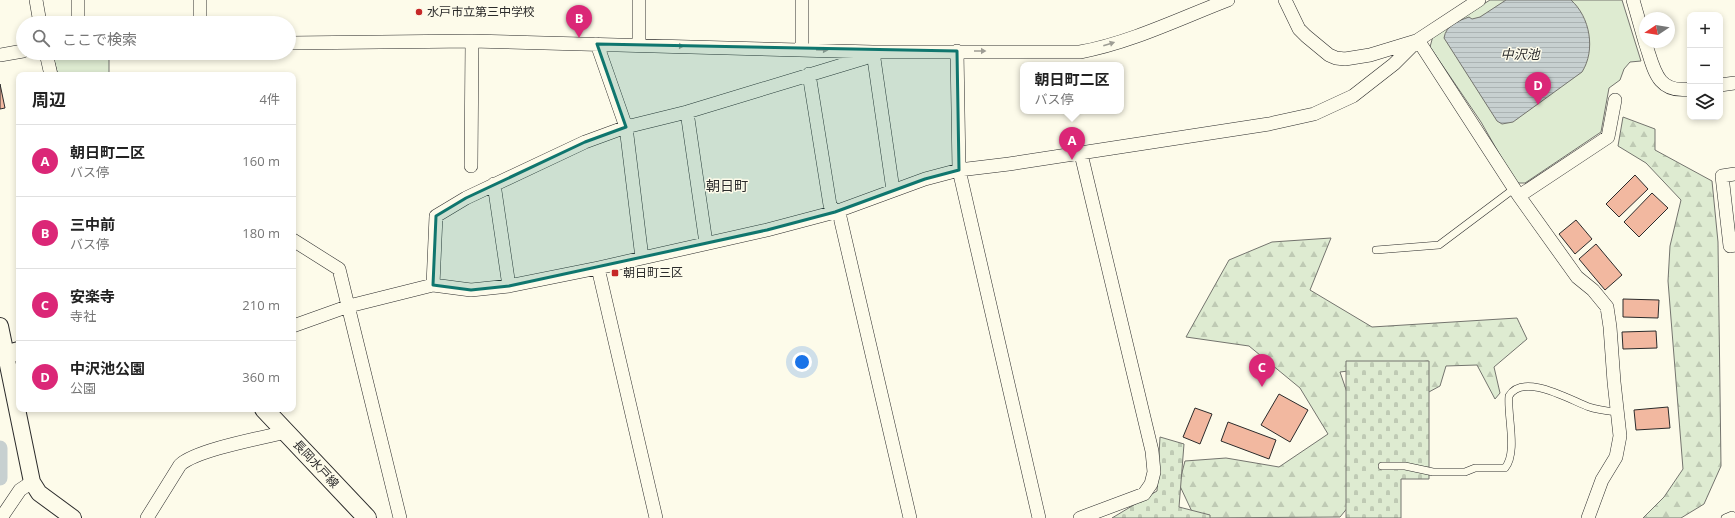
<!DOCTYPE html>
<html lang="ja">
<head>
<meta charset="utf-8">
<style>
	:root { --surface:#fff; --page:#f2f2f2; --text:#222; --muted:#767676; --line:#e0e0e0; --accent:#db2777 }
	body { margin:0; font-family:"Open Sans","Noto Sans JP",sans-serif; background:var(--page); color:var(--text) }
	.controls { position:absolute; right:12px; top:12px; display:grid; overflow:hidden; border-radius:8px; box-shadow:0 2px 6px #0003 }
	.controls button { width:36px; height:36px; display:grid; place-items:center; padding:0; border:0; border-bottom:1px solid var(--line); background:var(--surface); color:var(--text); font:20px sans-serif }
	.compass { position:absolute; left:1639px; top:12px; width:36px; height:36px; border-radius:50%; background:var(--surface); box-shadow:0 2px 6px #0003; rotate:258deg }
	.you { position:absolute; left:802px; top:362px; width:14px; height:14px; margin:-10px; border:3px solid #fff; border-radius:50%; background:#1a73e8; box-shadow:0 0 0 6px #1a73e833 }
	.badge { display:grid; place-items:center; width:26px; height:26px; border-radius:50%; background:var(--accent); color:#fff; font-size:13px; font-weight:700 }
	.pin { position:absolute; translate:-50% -33px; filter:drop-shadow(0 1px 2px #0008) }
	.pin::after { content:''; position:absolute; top:21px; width:14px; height:12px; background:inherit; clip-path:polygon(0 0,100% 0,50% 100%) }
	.popup { position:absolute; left:1020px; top:62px; width:104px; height:52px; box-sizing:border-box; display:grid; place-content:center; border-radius:8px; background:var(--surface); filter:drop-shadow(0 1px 3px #0005); font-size:13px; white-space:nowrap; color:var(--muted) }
	.popup b { font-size:15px; color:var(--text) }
	.popup::after { content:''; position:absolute; left:50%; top:100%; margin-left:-8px; border:8px solid transparent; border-top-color:var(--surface) }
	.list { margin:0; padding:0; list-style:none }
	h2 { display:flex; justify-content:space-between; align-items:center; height:52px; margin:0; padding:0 16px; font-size:17px }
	h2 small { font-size:13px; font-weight:400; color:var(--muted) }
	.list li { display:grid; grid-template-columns:26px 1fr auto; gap:12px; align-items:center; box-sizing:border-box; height:72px; padding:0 16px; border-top:1px solid var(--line) }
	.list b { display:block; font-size:15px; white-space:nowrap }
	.list p { margin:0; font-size:13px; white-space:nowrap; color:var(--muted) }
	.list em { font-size:13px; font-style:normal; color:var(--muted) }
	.icon { flex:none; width:22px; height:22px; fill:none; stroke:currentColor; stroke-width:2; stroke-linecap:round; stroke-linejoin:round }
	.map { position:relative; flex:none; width:1735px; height:518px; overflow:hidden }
	.search { position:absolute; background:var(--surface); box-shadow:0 2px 6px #0003; left:16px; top:16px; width:280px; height:44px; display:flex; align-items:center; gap:10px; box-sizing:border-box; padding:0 14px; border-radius:22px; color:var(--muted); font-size:15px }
	.panel { position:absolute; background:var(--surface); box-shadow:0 2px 6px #0003; left:16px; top:72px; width:280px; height:340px; border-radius:8px }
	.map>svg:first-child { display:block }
	.green { fill:#deebd1; stroke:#74746e }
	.forest { fill:url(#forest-firs); stroke:#74746e }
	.cemetery { fill:url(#cemetery-stones); stroke:#74746e }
	.water { fill:url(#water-rules); stroke:#74746e }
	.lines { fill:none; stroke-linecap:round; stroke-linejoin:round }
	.canal { stroke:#c7d0d0; stroke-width:15 }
	.building { fill:#f2b8a0; stroke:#2b2b2b }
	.service-casing { stroke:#2b2b2b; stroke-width:8 }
	.minor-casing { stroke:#2b2b2b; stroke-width:14 }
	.tertiary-casing { stroke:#2b2b2b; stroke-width:18 }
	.secondary-casing { stroke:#2b2b2b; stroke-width:20 }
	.service { stroke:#fdfbea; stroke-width:7 }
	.minor { stroke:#fdfbea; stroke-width:13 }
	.tertiary { stroke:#fdfbea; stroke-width:16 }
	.secondary { stroke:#fdfbea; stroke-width:18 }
	.oneway { fill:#9e9d94 }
	.marked { fill:#0f766e; fill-opacity:0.2; stroke:#0f766e; stroke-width:3; stroke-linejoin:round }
	.poi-dot { fill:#c62828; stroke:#fdfbea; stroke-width:1.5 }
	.labels { text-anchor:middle; stroke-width:3; stroke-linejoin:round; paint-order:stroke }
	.poi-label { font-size:12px; fill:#2b2b2b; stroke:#fdfbea; text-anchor:start }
	.street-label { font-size:12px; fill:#2b2b2b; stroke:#fdfbea }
	.water-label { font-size:13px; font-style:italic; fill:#2b2b2b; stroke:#fdfbea }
	.quarter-label { font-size:14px; fill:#2b2b2b; stroke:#fdfbea }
</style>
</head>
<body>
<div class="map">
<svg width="1735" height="518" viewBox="0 0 1735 518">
	<defs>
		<pattern id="forest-firs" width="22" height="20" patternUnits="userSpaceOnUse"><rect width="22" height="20" fill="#deebd1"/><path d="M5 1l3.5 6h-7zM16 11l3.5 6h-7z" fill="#bfcab4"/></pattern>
		<pattern id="cemetery-stones" width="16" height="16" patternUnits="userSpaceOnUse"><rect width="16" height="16" fill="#deebd1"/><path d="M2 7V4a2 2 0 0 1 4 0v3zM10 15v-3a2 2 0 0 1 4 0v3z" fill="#bfcab4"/></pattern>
		<pattern id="water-rules" width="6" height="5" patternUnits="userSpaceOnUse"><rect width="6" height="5" fill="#c7d0d0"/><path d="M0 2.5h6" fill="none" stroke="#abb3b3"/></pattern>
	</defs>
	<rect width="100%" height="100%" fill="#fdfbea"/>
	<!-- green -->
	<path class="green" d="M 1490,0 L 1622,0 L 1641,61 L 1630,62 L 1624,69 L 1620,80 L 1609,88 L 1601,132 L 1525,183 L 1516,183 L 1481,122 L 1430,47 L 1433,36 Z
		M 59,55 L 109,55 L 109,75 L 58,75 L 53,57 Z"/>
	<!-- forest -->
	<path class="forest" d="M 1623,117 L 1655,129 L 1655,150 L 1712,181 L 1718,242 L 1721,466 L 1704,504 L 1681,518 L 1643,518 L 1664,497 L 1683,469 L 1668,281 L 1670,246 L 1681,200 L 1646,163 L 1618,146 Z
		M 1331,238 L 1310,290 L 1372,327 L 1517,318 L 1527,339 L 1494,367 L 1500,393 L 1495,399 L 1477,365 L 1446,366 L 1440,386 L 1427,393 L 1428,361 L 1340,372 L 1351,404 L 1372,478 L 1340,517 L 1195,518 L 1179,484 L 1185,461 L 1226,458 L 1279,467 L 1328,434 L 1300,388 L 1249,346 L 1186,337 L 1229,260 L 1272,242 Z"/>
	<!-- cemetery -->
	<path class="cemetery" d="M 1346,361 L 1429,361 L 1429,479 L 1401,479 L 1401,518 L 1346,518 Z
		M 1160,437 L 1184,444 L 1179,507 L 1210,515 L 1210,518 L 1112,518 L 1157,491 Z"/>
	<!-- water -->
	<path class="water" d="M 1506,0 L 1571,0 C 1590,17 1596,50 1582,72 L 1513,122 L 1502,124 L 1497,121 L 1444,38 C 1446,25 1458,21 1469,17 L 1472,19 L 1480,17 Z"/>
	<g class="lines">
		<!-- canal -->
		<path class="canal" d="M 0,448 L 0,478"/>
	</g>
	<!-- building -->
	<path class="building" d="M 0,84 L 5,108 L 0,109 Z
		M 1635,175 L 1648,189 L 1619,217 L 1606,204 Z
		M 1652,193 L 1668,208 L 1639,237 L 1624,222 Z
		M 1576,220 L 1592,239 L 1575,254 L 1559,234 Z
		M 1596,244 L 1622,275 L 1605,290 L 1579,259 Z
		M 1623,299 L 1659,300 L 1658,318 L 1623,317 Z
		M 1656,331 L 1657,348 L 1623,349 L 1622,332 Z
		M 1279,394 L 1308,410 L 1290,442 L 1261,425 Z
		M 1668,407 L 1670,428 L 1636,430 L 1634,410 Z
		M 1195,408 L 1212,414 L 1200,444 L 1183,437 Z
		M 1228,422 L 1276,440 L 1269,459 L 1221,441 Z"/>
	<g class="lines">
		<defs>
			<path id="service" d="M 1376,250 L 1439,245 L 1515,188
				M 1382,466 L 1405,466 L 1433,472 L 1465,472 L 1475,468 L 1505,468 C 1518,452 1507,416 1509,396 C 1523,372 1570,400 1589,407 C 1598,410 1608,411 1617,412
				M 1725,518 L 1732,515 L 1735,517"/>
			<path id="minor" d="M 36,0 L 40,23
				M 1285,0 L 1299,29 L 1306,36 L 1329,55 L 1336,58 L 1345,59 L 1370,55 L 1416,41
				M 1633,0 L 1645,42
				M 78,23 L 78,0
				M 200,23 L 200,0
				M 1418,40 L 1519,196 L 1577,277 L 1593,290 L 1607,307 L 1610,327 L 1614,382 L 1620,436 L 1616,457 L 1602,480 L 1588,518
				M 1645,42 C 1654,68 1656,94 1690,89
				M 289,43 L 472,41 L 873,52 L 1080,52 C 1130,43 1181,18 1228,0
				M 597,44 L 626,127 L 642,258
				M 639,45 L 639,0
				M 802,50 L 802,0
				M 957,51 L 959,170 L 1039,518
				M 46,53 L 51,75
				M 0,55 L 23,51
				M 809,74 L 830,205 L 840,217 L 910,518
				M 1720,85 L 1735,83
				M 687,112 L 706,243
				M 471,166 L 472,41
				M 1735,174 L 1722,176 L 1730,246 L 1735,245
				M 494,184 L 509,286
				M 1519,196 L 1608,137 L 1615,100
				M 293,240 L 339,269 L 400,518
				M 598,268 L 656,518
				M 433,285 L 436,216 L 466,198 L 585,142 L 626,127 L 687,112 L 865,58 L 873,52 L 893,190
				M 293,326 L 349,306 L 433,285 L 471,290 L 509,286 L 598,268 L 767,230 L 835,212 L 925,179 L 959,170 L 1009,164 L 1269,124 L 1314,114 L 1353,96 L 1394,64 L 1418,40 L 1479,0
				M 1,518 L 20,490 L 32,482
				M 147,518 L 180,465 C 196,450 261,438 286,432
				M 1080,518 L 1144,494 L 1151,484 L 1154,472 L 1152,451 L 1081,154"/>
			<path id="tertiary" d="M 0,326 L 32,482 L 39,493 L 73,518"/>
			<path id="secondary" d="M 0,356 L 19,351
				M 264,409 L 367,518"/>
		</defs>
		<!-- service casing -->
		<use href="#service" class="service-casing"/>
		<!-- minor casing -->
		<use href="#minor" class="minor-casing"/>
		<!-- tertiary casing -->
		<use href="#tertiary" class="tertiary-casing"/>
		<!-- secondary casing -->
		<use href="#secondary" class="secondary-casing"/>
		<!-- service -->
		<use href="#service" class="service"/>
		<!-- minor -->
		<use href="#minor" class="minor"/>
		<!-- tertiary -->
		<use href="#tertiary" class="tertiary"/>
		<!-- secondary -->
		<use href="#secondary" class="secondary"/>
	</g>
	<!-- one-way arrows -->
	<defs><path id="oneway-solid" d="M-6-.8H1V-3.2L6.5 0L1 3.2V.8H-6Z"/></defs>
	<g class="oneway">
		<use href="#oneway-solid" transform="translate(1109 44) rotate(-18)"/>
		<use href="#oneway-solid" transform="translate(678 46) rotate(2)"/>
		<use href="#oneway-solid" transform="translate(822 50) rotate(2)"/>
		<use href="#oneway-solid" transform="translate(980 51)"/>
	</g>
	<!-- marked area -->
	<path class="marked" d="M 597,44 L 957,51 L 959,170 L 925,179 L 835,212 L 767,230 L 509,286 L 471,290 L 433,285 L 436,216 L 466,198 L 585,142 L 626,127 Z"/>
	<!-- markers -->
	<g class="poi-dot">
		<circle cx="419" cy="12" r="4"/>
		<rect x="611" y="269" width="8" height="8" rx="2"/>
	</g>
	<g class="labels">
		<!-- poi labels -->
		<g class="poi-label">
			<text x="427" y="16">水戸市立第三中学校</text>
			<text x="623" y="277">朝日町三区</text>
		</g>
		<!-- street labels -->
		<g class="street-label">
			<text transform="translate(316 464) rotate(47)" y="4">長岡水戸線</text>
		</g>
		<!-- water labels -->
		<g class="water-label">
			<text x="1520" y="59">中沢池</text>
		</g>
		<!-- quarter labels -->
		<g class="quarter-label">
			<text x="727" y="191">朝日町</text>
		</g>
	</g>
</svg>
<div class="controls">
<button>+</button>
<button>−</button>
<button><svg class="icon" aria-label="layers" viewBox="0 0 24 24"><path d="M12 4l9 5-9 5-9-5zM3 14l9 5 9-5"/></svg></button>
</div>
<svg class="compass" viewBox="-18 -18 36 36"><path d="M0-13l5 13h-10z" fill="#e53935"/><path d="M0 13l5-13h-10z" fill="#767676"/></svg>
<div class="you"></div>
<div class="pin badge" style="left:1072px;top:160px">A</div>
<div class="popup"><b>朝日町二区</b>バス停</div>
<div class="pin badge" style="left:579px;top:38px">B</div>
<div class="pin badge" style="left:1262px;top:387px">C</div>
<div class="pin badge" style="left:1538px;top:105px">D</div>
<div class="search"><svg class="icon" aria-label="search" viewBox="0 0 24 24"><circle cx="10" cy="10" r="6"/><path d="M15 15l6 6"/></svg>ここで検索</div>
<section class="panel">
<h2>周辺<small>4件</small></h2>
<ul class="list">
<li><span class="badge">A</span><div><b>朝日町二区</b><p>バス停</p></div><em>160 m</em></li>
<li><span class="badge">B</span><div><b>三中前</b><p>バス停</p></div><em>180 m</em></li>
<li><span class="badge">C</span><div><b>安楽寺</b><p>寺社</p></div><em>210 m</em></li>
<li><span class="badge">D</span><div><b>中沢池公園</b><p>公園</p></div><em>360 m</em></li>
</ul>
</section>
</div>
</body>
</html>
